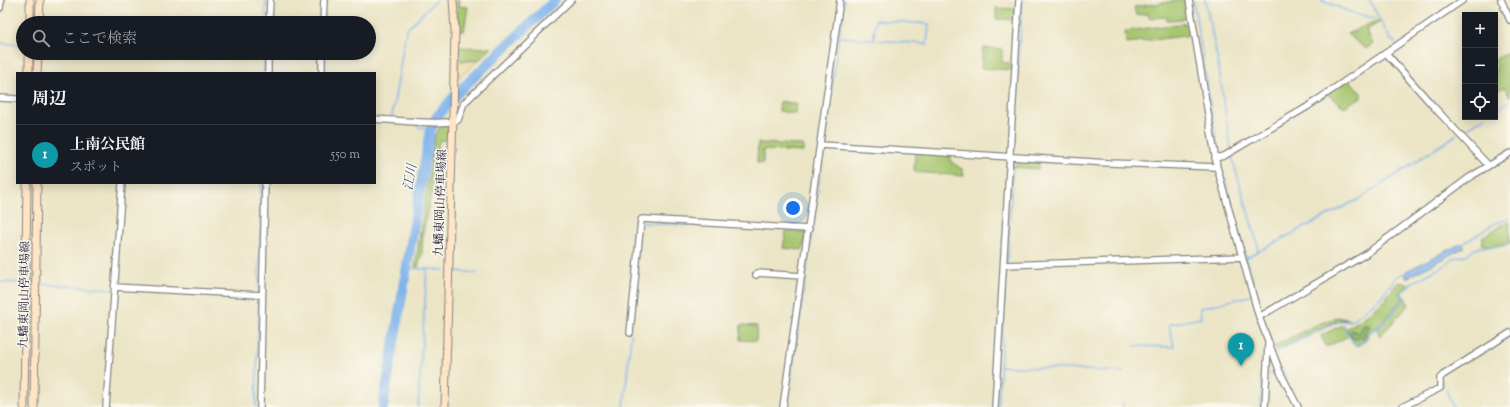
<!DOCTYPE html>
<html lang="ja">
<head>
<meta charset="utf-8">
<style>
	:root { --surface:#171b24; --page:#20242c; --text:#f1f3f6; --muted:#9ea1a6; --line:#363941; --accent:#8c9099 }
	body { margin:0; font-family:"Sorts Mill Goudy","Noto Serif JP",serif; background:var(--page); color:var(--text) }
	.controls { position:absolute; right:12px; top:12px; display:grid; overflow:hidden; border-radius:0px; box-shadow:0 2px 10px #0003 }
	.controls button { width:36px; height:36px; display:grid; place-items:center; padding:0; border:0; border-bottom:1px solid var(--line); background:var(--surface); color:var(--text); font:20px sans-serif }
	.you { position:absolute; left:793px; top:208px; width:14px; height:14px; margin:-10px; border:3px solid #fff; border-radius:50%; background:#1a73e8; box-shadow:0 0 0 6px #1a73e833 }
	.badge { display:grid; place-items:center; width:26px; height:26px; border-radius:50%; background:var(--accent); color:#fff; font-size:13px; font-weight:700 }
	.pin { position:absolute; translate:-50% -33px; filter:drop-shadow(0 1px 2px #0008) }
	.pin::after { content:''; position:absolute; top:21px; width:14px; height:12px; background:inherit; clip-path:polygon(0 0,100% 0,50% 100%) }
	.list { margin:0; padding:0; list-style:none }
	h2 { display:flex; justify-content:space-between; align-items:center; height:52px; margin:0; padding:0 16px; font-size:17px }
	h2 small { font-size:13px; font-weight:400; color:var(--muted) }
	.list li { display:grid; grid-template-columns:26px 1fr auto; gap:12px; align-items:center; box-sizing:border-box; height:60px; padding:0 16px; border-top:1px solid var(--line) }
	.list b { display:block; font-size:15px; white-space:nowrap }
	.list p { margin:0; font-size:13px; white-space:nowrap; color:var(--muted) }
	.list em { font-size:13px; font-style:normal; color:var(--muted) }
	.icon { flex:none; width:22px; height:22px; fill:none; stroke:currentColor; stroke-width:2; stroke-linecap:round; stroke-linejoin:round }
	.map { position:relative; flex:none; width:1510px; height:407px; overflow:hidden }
	.search { position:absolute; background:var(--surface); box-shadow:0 2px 10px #0003; left:16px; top:16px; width:360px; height:44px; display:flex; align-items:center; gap:10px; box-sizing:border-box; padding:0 14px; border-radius:22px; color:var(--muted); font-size:15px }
	.panel { position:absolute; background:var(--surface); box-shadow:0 2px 10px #0003; left:16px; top:72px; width:360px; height:112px; border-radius:0px }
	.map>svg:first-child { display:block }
	.green { fill:#a6c66f; stroke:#647455; fill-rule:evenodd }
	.forest { fill:#84ab62; stroke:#53664e }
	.sand { fill:#eeda9e; stroke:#887e6c }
	.water { fill:#7db2eb; stroke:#506a93 }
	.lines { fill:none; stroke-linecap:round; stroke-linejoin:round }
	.stream { stroke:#7db2eb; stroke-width:1.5 }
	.river { stroke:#7db2eb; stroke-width:10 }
	.street-casing { stroke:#868480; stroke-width:8 }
	.secondary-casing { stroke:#868480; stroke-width:9 }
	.street { stroke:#fff; stroke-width:5.5 }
	.secondary { stroke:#fde5c5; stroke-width:7 }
	.labels { text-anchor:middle; stroke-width:3; stroke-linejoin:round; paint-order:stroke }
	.street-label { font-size:12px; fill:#22223b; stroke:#fbf7ec }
	.water-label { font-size:13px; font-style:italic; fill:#425479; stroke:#fbf7ec }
</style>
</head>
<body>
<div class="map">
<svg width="1510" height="407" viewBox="0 0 1510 407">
	<rect width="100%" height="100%" fill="#fbf7ec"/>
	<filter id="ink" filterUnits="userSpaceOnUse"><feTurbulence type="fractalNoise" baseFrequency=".025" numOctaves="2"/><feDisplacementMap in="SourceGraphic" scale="8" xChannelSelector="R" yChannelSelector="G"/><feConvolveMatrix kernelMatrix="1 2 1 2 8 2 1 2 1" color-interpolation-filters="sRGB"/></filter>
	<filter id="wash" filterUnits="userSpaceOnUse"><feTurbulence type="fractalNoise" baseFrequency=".012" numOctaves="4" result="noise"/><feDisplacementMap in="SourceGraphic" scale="16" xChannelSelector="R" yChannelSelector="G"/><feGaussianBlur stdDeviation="0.9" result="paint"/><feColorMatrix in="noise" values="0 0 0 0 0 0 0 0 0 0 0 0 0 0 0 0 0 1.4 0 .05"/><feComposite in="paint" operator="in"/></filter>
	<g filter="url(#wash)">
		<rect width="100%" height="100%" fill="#ebe5c6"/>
		<!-- green -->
		<path class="green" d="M 457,0 L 459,0 L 459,6 L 468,7 L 464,31 L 458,30 Z
			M 1181,0 L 1186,0 L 1189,15 L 1185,19 L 1167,20 L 1166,17 L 1149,18 L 1149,14 L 1136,15 L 1134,7 Z
			M 996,8 L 1015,9 L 1014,20 L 996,19 Z
			M 1378,20 L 1380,22 L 1366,30 L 1373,44 L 1366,49 L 1347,34 Z
			M 1188,23 L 1189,26 L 1192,26 L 1193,35 L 1126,43 L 1125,31 Z
			M 459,47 L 492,48 L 479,60 L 459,60 Z
			M 983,48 L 1002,49 L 1002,62 L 1013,64 L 1012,70 L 981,68 Z
			M 1510,52 L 1510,65 L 1508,66 L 1510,70 L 1510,97 L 1504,87 L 1495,92 L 1495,73 L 1496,72 L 1495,59 Z
			M 1349,79 L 1363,96 L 1344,107 L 1327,94 Z
			M 780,101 L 797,104 L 795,114 L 779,111 Z
			M 441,125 L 449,126 L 448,194 L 431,194 L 423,232 L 422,254 L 418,267 L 415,267 L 435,135 ZM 444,140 L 447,141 L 447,190 L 444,192 L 431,191 L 439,141 Z
			M 758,143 L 803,145 L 803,152 L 763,150 L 763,163 L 757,163 Z
			M 915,152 L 950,155 L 951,162 L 962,169 L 964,176 L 915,172 L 914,170 Z
			M 1018,159 L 1038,160 L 1039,169 L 1013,167 L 1013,166 L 1016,166 Z
			M 1510,222 L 1510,243 L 1491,246 L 1481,244 L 1483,237 L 1500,226 Z
			M 786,231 L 806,232 L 803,250 L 783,248 Z
			M 1399,282 L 1408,284 L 1408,286 L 1400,293 L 1403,298 L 1377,327 C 1367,330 1365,346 1354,345 L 1347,328 C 1361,320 1374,311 1385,299 C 1390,294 1393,286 1399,282 Z
			M 1404,296 L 1409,305 L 1380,336 L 1377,329 L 1380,327 L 1403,301 Z
			M 1338,317 L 1349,320 L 1339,320 L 1276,350 L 1274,346 L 1316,325 Z
			M 741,325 L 757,326 L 756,341 L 740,340 Z
			M 1343,325 L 1349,336 L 1326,347 L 1321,335 Z"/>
		<!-- forest -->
		<path class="forest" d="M 1365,324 L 1370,326 L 1364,337 L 1357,339 L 1353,339 L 1350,332 L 1352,330 L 1358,333 Z"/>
		<!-- sand -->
		<path class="sand" d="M 459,61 L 478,61 L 459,77 L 458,75 Z"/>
		<!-- water -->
		<path class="water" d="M 1462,243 L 1464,246 L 1464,248 C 1451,253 1442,260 1430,266 C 1422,270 1414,273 1407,278 L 1405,275 L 1405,272 L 1408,270 Z"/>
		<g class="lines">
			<!-- stream -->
			<path class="stream" d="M 1193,0 L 1219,156
				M 1205,0 L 1218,62 L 1231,150
				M 1321,0 L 1355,14 L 1375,18
				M 1369,0 L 1391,40 L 1396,43
				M 265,23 L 266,0
				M 839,37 L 927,44 L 929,24 L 875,20 L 874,40
				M 0,43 L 23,45
				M 159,53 L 264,59
				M 264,73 L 264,53
				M 1495,111 L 1510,101
				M 392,116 L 406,30 L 436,0
				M 417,125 L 419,127 L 431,129
				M 1460,133 L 1485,117
				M 824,143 L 844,0
				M 1231,154 L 1258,246 L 1257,252 L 1247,257
				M 1013,156 L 1022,0
				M 1219,160 L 1261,311
				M 642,223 L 690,225
				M 1463,244 L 1494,224 L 1510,218
				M 1257,252 L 1361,198 L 1456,135
				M 1007,264 L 1013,160
				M 407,268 L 427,269 L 418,407
				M 427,269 L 445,270
				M 453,271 L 477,273
				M 0,282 L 20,283
				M 42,284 L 113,289
				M 259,293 L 261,183
				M 1264,320 L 1272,343
				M 1344,325 L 1354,345 L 1357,346 L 1365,341 L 1370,332 L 1380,326 L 1402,301 L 1404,299 L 1402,292 L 1411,285 L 1411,283 L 1442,267 L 1454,258 L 1466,255 L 1475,249 L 1480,247 L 1497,247 L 1510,244
				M 1134,346 L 1174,347 L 1169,326 L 1170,324 L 1201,318 L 1200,308 L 1250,296
				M 1489,350 L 1510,336
				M 1275,352 L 1340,321 L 1350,321 L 1353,320 L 1380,298 L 1397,276 L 1406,273
				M 1000,366 L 1124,372
				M 1282,369 L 1287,380
				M 1269,375 L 1277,371
				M 1442,389 L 1443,387 L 1443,381
				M 1446,389 L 1453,407
				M 1123,403 L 1123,407
				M 256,407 L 259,297
				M 624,407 L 631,334
				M 787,407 L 824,147
				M 998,407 L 1006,267
				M 1261,407 L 1262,379 L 1264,378"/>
			<!-- river -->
			<path class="river" d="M 383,407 L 430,131 L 436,118 L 457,93 L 555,0"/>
		</g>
	</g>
	<g filter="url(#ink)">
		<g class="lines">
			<defs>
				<path id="street" d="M 1189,0 L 1217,167 L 1259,317 L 1280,372 L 1298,407
					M 1501,0 L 1510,20
					M 0,8 L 1,0
					M 269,23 L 270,0
					M 323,23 L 324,0
					M 1386,53 L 1433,106 L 1488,165
					M 268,73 L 268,53
					M 322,73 L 322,53
					M 0,98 L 17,99
					M 375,119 C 393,120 444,126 458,120 L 464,103 L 571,0
					M 821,145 L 1109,163 L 1217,167
					M 1215,158 L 1224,156 L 1307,107 L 1463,0
					M 1004,265 L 1242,257
					M 756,275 L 757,273 L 802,276
					M 114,287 L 262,295
					M 1259,317 L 1366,254 L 1470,177 L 1510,153
					M 630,333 L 641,220 L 642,219 L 809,229
					M 106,407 L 122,183
					M 260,407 L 265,183
					M 783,407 L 840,0
					M 995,407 L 1019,0
					M 1265,407 L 1268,344
					M 1402,407 L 1440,388 L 1440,378 L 1443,375 L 1510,333"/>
				<path id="secondary" d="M 30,23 L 30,0
					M 39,23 L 40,0
					M 29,73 L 29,53
					M 37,73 L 38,53
					M 24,407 L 27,183
					M 34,407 L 37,183
					M 445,407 L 453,115 L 455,30 L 453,0"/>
			</defs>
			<!-- street casing -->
			<use href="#street" class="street-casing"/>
			<!-- secondary casing -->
			<use href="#secondary" class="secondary-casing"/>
			<!-- street -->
			<use href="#street" class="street"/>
			<!-- secondary -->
			<use href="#secondary" class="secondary"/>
		</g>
	</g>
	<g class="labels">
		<!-- street labels -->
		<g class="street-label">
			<text transform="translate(440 203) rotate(-88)" y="4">九蟠東岡山停車場線</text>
			<text transform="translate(24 295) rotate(-89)" y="4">九蟠東岡山停車場線</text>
		</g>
		<!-- water labels -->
		<g class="water-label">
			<text transform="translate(409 177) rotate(-80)" y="5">江川</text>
		</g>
	</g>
</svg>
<div class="controls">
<button>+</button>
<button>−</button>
<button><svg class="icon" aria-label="locate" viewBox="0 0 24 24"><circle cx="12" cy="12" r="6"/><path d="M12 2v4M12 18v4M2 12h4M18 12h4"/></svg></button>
</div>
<div class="you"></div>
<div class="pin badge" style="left:1241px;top:366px;background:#0f9aa8">1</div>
<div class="search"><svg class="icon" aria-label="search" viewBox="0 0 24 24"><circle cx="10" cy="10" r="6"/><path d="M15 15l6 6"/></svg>ここで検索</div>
<section class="panel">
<h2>周辺<small></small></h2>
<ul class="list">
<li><span class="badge" style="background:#0f9aa8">1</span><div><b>上南公民館</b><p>スポット</p></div><em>550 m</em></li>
</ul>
</section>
</div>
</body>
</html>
